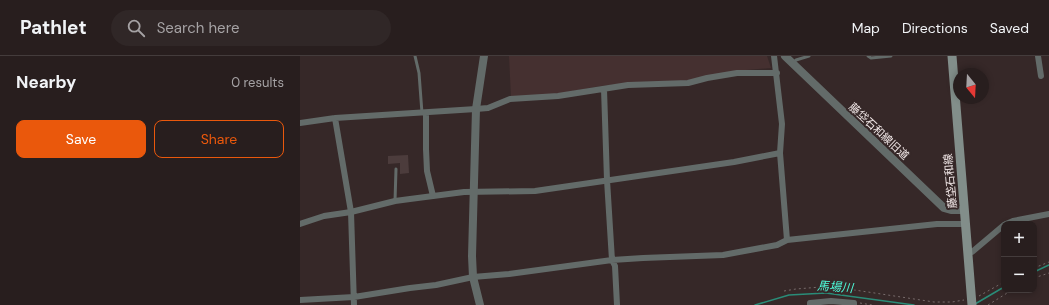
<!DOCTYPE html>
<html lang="en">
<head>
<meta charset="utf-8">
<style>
	:root { --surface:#281e1e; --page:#302727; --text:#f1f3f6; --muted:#a5a2a4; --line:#443c3c; --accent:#ea580c }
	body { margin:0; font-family:"DM Sans","Noto Sans JP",sans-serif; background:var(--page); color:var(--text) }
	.controls { position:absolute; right:12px; bottom:12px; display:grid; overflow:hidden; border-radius:8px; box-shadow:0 2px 6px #0003 }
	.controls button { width:36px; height:36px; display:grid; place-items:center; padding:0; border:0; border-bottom:1px solid var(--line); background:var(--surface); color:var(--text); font:20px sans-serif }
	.compass { position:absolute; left:653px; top:12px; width:36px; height:36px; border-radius:50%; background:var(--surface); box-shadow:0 2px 6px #0003; rotate:162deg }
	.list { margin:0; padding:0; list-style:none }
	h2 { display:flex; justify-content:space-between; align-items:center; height:52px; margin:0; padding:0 16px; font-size:17px }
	h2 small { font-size:13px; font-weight:400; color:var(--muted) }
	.actions { display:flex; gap:8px; padding:12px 16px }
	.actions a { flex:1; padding:9px 0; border:1px solid var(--accent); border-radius:8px; text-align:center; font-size:14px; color:var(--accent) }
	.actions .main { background:var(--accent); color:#fff }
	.icon { flex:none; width:22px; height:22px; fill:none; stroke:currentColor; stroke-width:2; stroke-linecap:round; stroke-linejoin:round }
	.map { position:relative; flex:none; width:749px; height:249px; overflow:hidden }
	header { display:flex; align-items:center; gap:24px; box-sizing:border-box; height:56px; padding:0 20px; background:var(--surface); border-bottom:1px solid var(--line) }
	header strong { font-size:19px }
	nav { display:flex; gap:22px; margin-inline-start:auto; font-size:14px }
	.search { width:280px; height:36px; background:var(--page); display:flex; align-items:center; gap:10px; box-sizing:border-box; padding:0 14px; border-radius:22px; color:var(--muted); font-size:15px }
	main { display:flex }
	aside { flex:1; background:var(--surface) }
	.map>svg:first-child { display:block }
	.built { fill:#453030 }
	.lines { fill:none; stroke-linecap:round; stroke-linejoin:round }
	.stream { stroke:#2a8c78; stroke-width:1.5 }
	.building { fill:#4c3c3c }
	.path { stroke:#776b6b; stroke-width:1; stroke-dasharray:2 3; stroke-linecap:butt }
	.service { stroke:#636b69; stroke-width:3 }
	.minor { stroke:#636b69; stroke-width:6 }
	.tertiary { stroke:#636b69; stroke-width:8 }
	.secondary { stroke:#828e8a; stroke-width:9 }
	.labels { text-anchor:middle; stroke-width:4; stroke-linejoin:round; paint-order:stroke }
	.street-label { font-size:11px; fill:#f2e8e8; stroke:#362828 }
	.water-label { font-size:12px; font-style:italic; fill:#4dfad9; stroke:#362828 }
</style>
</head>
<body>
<header>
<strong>Pathlet</strong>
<div class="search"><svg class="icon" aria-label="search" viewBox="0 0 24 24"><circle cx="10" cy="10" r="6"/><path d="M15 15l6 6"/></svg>Search here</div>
<nav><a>Map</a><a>Directions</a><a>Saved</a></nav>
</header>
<main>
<aside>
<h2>Nearby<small>0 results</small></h2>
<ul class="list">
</ul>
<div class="actions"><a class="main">Save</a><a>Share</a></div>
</aside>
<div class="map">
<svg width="749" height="249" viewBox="0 0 749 249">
	<rect width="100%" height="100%" fill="#362828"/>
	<!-- built -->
	<path class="built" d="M 209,0 L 467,0 L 471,12 L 434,15 L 386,25 L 337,26 L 301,30 L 256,38 L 211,41 Z"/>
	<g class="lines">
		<!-- stream -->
		<path class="stream" d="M 734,216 L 749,209
			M 675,248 L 704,231
			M 455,249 L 489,239 L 526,237 L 614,249"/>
	</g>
	<!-- building -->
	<path class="building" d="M 108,99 L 109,117 L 100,118 L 100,107 L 88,108 L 88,100 Z"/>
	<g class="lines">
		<!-- path -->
		<path class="path" d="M 734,212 L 749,206
			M 734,222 L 749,217
			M 484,235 L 496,233 L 521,231 L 548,233 L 634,246 L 652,246 L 664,244
			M 679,240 L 704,226
			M 560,247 L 572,249
			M 688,249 L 712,234"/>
		<!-- service -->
		<path class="service" d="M 115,0 L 119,17 L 122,57
			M 568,0 L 571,2 L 591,0
			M 493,7 L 496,4 L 509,0
			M 95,145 L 96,113"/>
		<!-- minor -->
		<path class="minor" d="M 474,0 L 482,68 L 480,97 L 487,184
			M 738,0 L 741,20
			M 304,33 L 307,124 L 312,204 L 315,210 L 317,249
			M 126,57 L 126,93 L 127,115 L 133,140
			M 35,62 L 51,156 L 54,249
			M 0,67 L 35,62 L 176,53 L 188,52 L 210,43 L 258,40 L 328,29 L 388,27 L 407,22 L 437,17 L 477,17
			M 0,168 L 24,160 L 51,156 L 95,145 L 110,143 L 164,136 L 235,135 L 434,106 L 480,97
			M 706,168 L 713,165 L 749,158
			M 667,196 L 672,196 L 704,169
			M 0,244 L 54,241 L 110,232 L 136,229 L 173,221 L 209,218 L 312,204 L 343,202 L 423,199 L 477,189 L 487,184 L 637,168 L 665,168
			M 510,249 L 510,247 L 531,245 L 554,247 L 554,249"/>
		<!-- tertiary -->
		<path class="tertiary" d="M 485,0 L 644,152 L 651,154 L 664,154
			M 180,249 L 173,221 L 172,200 L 176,53 L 184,0"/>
		<!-- secondary -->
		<path class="secondary" d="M 652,0 L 672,249"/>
	</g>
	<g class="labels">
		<!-- street labels -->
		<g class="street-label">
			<text transform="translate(579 75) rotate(43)" y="4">藤垈石和線旧道</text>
			<text transform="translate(650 125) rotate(-95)" y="4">藤垈石和線</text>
		</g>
		<!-- water labels -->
		<g class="water-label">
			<text transform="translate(535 231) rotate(4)" y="4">馬場川</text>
		</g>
	</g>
</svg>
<div class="controls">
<button>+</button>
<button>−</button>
</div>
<svg class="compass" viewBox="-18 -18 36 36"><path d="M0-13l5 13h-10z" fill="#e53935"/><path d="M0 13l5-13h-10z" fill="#a5a2a4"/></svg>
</div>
</main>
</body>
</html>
